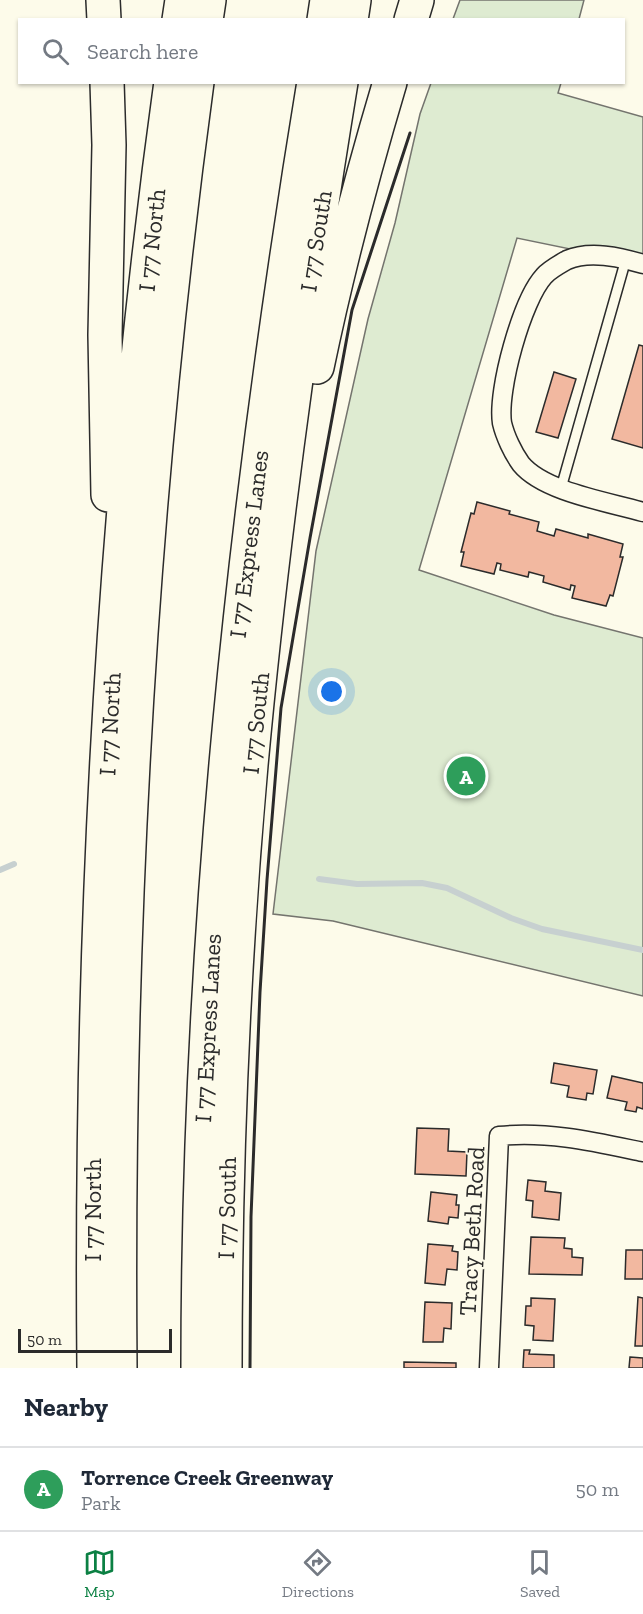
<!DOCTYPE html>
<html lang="en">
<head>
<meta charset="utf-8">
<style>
	:root { --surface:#fff; --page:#f2f2f3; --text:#1f2937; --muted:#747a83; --line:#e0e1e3; --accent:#0b8043 }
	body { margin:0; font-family:"Zilla Slab",serif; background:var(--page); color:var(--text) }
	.scale { position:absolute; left:18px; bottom:15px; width:154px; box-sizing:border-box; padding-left:6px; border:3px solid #2b2b2b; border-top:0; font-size:16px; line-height:21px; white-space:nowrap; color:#2b2b2b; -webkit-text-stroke:4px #fdfbea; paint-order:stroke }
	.you { position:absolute; left:332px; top:692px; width:21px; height:21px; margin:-15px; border:4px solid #fff; border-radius:50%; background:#1a73e8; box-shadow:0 0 0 9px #1a73e833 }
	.badge { display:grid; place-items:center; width:39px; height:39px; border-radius:50%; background:var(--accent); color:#fff; font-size:20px; font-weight:700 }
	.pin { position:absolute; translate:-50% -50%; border:3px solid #fff; box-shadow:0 2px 6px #0006 }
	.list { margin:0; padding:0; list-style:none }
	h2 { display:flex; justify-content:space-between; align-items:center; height:78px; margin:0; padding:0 24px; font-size:26px }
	h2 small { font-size:20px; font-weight:400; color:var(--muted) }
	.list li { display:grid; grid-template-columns:39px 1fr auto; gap:18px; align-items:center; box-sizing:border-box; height:84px; padding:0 24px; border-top:2px solid var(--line) }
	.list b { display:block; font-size:22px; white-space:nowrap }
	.list p { margin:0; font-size:20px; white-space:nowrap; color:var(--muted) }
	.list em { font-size:20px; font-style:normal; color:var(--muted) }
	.icon { flex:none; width:33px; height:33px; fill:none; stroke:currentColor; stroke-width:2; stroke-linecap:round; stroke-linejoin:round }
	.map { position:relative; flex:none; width:643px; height:1368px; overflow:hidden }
	.search { position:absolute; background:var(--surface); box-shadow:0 2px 4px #0004; left:18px; right:18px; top:18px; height:66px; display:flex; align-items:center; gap:15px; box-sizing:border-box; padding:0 21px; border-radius:0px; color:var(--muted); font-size:22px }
	.sheet { height:162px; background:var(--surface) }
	nav { display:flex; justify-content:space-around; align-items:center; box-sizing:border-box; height:84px; border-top:2px solid var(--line); background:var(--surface); font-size:16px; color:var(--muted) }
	nav a { display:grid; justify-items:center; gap:3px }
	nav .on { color:var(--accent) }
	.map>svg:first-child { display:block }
	.green { fill:#deebd1; stroke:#74746e; stroke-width:1.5 }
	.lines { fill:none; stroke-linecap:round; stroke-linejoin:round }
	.stream { stroke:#c7d0d0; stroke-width:6 }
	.building { fill:#f2b8a0; stroke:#2b2b2b; stroke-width:1.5 }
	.service-casing { stroke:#2b2b2b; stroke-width:12 }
	.minor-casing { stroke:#2b2b2b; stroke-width:21 }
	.motorway-casing { stroke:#2b2b2b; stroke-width:36 }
	.service { stroke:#fdfbea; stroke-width:9 }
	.minor { stroke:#fdfbea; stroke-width:18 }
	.motorway { stroke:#fdfbea; stroke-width:33 }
	.wall { stroke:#2b2b2b; stroke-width:3 }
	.labels { text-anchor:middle; stroke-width:4.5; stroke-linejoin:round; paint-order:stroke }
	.street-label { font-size:24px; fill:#2b2b2b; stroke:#fdfbea }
</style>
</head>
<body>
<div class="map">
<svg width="643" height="1368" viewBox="0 0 643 1368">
	<rect width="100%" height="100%" fill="#fdfbea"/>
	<!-- green -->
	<path class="green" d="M 460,0 L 584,0 L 579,19 L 453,19 Z
		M 431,83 L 561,83 L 558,93 L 643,117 L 643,264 L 517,238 L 419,570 L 554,615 L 643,638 L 643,996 L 333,921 L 273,914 L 316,551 L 368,319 L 395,223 L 420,114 Z"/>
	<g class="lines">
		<!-- stream -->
		<path class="stream" d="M 0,870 L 14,864
			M 319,879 L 357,884 L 422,883 L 447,888 L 511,918 L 542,929 L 643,950"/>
	</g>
	<!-- building -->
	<path class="building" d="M 639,345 L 643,346 L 643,448 L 612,439 Z
		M 554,372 L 576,379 L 558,438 L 536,432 Z
		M 477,502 L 510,511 L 509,514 L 539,522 L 537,531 L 554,536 L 556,529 L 588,538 L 588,534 L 623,544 L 620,557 L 623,557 L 613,596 L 610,595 L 606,606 L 572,598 L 575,586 L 571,585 L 570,590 L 543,582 L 544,576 L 529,572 L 528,577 L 500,570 L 501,564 L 497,563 L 494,574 L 461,566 L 464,552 L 461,552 L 471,513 L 474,514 Z
		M 554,1063 L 597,1070 L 593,1094 L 587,1093 L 586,1100 L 567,1097 L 569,1086 L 551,1083 Z
		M 612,1076 L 643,1083 L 643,1109 L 637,1107 L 636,1112 L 625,1110 L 627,1102 L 607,1098 Z
		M 417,1128 L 449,1129 L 448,1151 L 467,1152 L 466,1176 L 415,1174 Z
		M 528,1180 L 546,1182 L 545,1191 L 561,1193 L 559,1220 L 532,1217 L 533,1201 L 526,1200 Z
		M 431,1192 L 457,1195 L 456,1205 L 459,1205 L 458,1218 L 449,1217 L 448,1224 L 428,1221 Z
		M 531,1237 L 565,1238 L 564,1248 L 572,1249 L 572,1257 L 583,1258 L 582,1275 L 529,1274 Z
		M 428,1244 L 453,1246 L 452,1251 L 458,1252 L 457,1270 L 447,1269 L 445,1285 L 425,1283 Z
		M 626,1250 L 643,1250 L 643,1279 L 625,1279 Z
		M 638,1297 L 643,1298 L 643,1346 L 635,1346 Z
		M 531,1298 L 555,1299 L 553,1341 L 533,1340 L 534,1326 L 525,1325 L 526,1306 L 531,1306 Z
		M 425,1302 L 452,1303 L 451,1329 L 444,1328 L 443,1342 L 423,1342 Z
		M 524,1350 L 530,1350 L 529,1354 L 554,1355 L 554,1368 L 523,1368 Z
		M 630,1357 L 643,1358 L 643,1368 L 629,1368 Z
		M 404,1362 L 456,1363 L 456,1368 L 404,1368 Z"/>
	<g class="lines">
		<defs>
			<path id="service" d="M 561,488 L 626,259"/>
			<path id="minor" d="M 643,264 C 620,257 590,250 567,260 C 560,264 549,270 544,276 C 522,300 497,390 502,423 C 505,436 513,453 521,464 C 544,492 609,502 643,512
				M 489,1368 L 499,1136 C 549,1131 595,1142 643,1152"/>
			<path id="motorway" d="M 103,0 L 104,20
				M 179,20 L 182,0
				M 206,20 L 209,0
				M 324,20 L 327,0
				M 351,20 L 354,0
				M 411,20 L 417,0
				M 107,82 L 109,145 L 105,335 L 108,495
				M 317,367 C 337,271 362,176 390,82
				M 94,1368 C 90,939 112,508 171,82
				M 120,1368 C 116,939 139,508 197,82
				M 198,1368 C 198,937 244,508 314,82
				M 225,1368 C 225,1167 233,965 251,765 C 272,536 304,309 341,82"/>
		</defs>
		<!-- service casing -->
		<use href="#service" class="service-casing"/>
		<!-- minor casing -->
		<use href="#minor" class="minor-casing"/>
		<!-- motorway casing -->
		<use href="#motorway" class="motorway-casing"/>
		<!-- service -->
		<use href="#service" class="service"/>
		<!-- minor -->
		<use href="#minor" class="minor"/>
		<!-- motorway -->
		<use href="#motorway" class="motorway"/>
		<!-- wall -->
		<path class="wall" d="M 250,1368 L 251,1217 L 260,992 L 267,880 L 281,708 L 310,538 L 352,310 L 410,133"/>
	</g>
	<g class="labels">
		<!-- street labels -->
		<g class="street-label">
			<text transform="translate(152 240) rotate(-84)" y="8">I 77 North</text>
			<text transform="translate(316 241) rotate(-81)" y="8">I 77 South</text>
			<text transform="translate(249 544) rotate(-83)" y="8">I 77 Express Lanes</text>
			<text transform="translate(256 723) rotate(-84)" y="8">I 77 South</text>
			<text transform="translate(110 724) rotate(-87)" y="8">I 77 North</text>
			<text transform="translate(208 1028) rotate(-87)" y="8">I 77 Express Lanes</text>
			<text transform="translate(227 1208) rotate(-89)" y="8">I 77 South</text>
			<text transform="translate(93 1210) rotate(-90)" y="8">I 77 North</text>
			<text transform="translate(472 1231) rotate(-87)" y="8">Tracy Beth Road</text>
		</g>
	</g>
</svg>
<div class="scale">50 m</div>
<div class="you"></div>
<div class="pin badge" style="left:466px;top:776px;background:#2e9e5b">A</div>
<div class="search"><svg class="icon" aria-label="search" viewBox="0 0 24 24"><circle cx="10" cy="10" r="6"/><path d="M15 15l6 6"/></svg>Search here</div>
</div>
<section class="sheet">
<h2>Nearby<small></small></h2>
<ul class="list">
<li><span class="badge" style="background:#2e9e5b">A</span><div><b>Torrence Creek Greenway</b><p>Park</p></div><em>50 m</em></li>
</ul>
</section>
<nav>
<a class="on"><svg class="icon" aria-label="map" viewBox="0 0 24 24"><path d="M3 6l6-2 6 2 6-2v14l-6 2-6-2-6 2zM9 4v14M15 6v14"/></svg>Map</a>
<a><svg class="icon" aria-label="directions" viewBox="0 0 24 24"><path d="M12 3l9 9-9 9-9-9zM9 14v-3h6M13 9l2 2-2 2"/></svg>Directions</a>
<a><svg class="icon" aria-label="saved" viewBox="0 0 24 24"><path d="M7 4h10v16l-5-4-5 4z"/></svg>Saved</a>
</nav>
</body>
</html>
